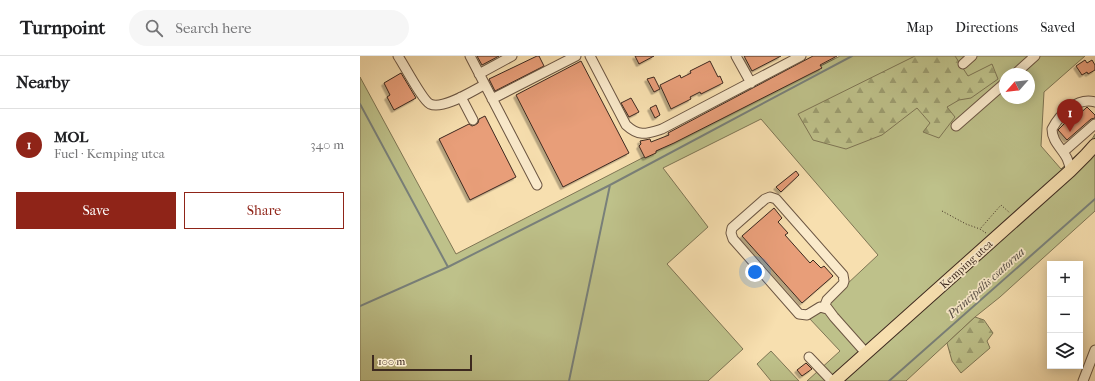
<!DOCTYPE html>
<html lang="en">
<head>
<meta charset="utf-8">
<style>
	:root { --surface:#fff; --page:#f6f6f6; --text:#202124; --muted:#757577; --line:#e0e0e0; --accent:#8f2418 }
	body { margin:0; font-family:"IM FELL French Canon",serif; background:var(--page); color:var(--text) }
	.controls { position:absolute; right:12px; bottom:12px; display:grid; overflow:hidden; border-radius:0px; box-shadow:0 2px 10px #0003 }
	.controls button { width:36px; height:36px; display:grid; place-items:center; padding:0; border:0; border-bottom:1px solid var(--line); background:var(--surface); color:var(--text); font:20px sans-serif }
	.compass { position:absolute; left:639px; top:12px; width:36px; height:36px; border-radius:50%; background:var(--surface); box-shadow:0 2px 10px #0003; rotate:243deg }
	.scale { position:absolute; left:12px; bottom:10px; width:100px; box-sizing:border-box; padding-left:4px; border:2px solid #3d291f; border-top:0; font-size:11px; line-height:14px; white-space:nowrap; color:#3d291f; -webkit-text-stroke:3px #faeacb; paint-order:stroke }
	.you { position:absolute; left:395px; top:216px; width:14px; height:14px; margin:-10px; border:3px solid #fff; border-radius:50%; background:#1a73e8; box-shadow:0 0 0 6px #1a73e833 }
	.badge { display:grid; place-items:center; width:26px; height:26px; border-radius:50%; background:var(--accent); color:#fff; font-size:13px; font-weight:700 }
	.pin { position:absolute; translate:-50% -33px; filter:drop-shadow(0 1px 2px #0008) }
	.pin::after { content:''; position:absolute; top:21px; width:14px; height:12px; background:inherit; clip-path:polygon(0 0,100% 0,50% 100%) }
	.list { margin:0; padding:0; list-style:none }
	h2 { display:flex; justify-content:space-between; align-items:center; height:52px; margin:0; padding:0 16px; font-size:17px }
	h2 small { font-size:13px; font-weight:400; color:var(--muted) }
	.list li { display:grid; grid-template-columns:26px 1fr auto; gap:12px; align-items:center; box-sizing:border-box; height:72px; padding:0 16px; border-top:1px solid var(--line) }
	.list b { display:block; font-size:15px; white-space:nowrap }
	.list p { margin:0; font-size:13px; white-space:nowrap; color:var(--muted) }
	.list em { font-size:13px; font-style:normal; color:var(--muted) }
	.actions { display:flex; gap:8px; padding:12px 16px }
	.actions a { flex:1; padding:9px 0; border:1px solid var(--accent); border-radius:0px; text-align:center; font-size:14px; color:var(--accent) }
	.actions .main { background:var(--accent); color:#fff }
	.icon { flex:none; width:22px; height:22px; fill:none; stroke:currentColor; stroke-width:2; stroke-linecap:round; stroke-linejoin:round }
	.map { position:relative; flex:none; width:735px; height:325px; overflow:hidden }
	header { display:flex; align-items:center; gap:24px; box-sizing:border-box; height:56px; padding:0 20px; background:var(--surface); border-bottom:1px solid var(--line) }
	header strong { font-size:19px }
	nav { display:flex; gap:22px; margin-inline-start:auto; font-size:14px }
	.search { width:280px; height:36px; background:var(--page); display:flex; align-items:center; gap:10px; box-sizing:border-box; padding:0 14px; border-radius:22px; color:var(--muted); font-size:15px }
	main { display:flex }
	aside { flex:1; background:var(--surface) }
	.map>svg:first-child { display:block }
	.green { fill:#bec18a; stroke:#7e7554; fill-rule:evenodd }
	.forest { fill:url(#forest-firs); stroke:#7e7554 }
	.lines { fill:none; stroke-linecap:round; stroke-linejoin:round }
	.stream { stroke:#79807a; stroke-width:2 }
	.building { fill:#e89e79; stroke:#3d291f; filter:url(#shadow) }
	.minor-casing { stroke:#6c5643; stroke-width:11 }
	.major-casing { stroke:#3d291f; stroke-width:14 }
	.path { stroke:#3d291f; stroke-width:1; stroke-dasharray:1 2; stroke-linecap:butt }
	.minor { stroke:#faeacb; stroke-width:9 }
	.major { stroke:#f7dfaf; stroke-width:12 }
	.labels { text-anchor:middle; stroke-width:3.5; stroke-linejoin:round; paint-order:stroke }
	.street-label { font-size:11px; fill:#3d291f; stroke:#faeacb }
	.water-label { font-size:12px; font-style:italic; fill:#564d45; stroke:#faeacb }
</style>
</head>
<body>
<header>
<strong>Turnpoint</strong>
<div class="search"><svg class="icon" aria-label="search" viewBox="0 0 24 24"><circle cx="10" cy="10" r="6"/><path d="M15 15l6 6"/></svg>Search here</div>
<nav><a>Map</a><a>Directions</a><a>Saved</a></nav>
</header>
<main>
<aside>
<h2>Nearby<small></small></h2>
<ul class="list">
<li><span class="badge">1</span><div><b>MOL</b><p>Fuel · Kemping utca</p></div><em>340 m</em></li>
</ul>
<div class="actions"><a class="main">Save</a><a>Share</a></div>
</aside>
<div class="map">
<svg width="735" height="325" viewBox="0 0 735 325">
	<defs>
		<pattern id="forest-firs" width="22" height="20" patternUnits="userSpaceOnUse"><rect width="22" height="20" fill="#bec18a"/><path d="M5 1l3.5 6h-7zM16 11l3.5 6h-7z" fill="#9c9d70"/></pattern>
		<filter id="shadow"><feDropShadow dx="-2.5" dy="2.5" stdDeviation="0" flood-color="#0004"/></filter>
	</defs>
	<rect width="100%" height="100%" fill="#f7dfaf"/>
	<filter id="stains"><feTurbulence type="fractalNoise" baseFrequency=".005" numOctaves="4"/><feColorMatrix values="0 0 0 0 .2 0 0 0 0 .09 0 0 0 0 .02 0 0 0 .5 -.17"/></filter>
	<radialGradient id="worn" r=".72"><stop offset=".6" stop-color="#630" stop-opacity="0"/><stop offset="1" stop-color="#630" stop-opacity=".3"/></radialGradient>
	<!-- green -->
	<path class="green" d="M 480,0 L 725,0 L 684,36 L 681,90 L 701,113 L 729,88 L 735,78 L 735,155 L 640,241 L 615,261 L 546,325 L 447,325 L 480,295 L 449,262 L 470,250 L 470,244 L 518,199 L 401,63 L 303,112 L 348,171 L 307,208 L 383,293 L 348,325 L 0,325 L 0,21 L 96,198 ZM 645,18 L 669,18 L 669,42 L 645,42 Z
		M 411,295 L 439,325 L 411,325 L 397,308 Z"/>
	<!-- forest -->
	<path class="forest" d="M 555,0 L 595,0 L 608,20 L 632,8 L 638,23 L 611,42 L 599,44 L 587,51 L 595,61 L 579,82 L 563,76 L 570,67 L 557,52 L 522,79 L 486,93 L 453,84 L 438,58 Z
		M 615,261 L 624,264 L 633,277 L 627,285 L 630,292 L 601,317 L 592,305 L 587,287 Z"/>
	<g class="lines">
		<!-- stream -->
		<path class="stream" d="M 0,48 L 88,211
			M 0,250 L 88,211 L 250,129 L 492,0
			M 209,325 L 250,129
			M 529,325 L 735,143"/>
	</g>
	<!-- building -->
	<path class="building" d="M 117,0 L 139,0 L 122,9 Z
		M 177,0 L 179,0 L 184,10 L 135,35 L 129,23 Z
		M 275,0 L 294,0 L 279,8 Z
		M 384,0 L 421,0 L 392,15 Z
		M 453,0 L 477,0 L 460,9 L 462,12 L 452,17 L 314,87 L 296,95 L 296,97 L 285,102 L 279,90 L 281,88 L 280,85 L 290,83 L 291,86 L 309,79 L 308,77 Z
		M 725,4 L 727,7 L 732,4 L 735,9 L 735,14 L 728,18 L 727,16 L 722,19 L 716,10 Z
		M 221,5 L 269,97 L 203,131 L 156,39 Z
		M 350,5 L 358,21 L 360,20 L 363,27 L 341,38 L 340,36 L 330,41 L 331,43 L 311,53 L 300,29 L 320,19 L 321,22 L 331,17 L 330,15 Z
		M 41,17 L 56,42 L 34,54 L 27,41 L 30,39 L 24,27 Z
		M 294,21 L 300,33 L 294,36 L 287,23 Z
		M 271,42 L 279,56 L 269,61 L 261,47 Z
		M 296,49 L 300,59 L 295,62 L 290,52 Z
		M 727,51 L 735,59 L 735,62 L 731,63 L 707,84 L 698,74 L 708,64 L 710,67 Z
		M 125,60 L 156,121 L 110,144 L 79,83 L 109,68 L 112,70 L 115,69 L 118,67 L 119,63 Z
		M 436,115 L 439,119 L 421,136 L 416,131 Z
		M 414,152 L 422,162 L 418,166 L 428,177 L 425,179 L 450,207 L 453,204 L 461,212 L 464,210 L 473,220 L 442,247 L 382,180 Z
		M 446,307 L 452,313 L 442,320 L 437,314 Z"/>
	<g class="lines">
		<defs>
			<path id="minor" d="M 38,0 C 44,9 63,45 70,48 C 83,54 112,35 124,29
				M 110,0 L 177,129
				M 230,0 L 266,69 C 279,81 286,78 302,73 L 441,0
				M 376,0 L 391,27
				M 603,8 L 612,0
				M 119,18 L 152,0
				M 655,18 L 675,0
				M 101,41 L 113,64
				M 132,43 L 216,0
				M 596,70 L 645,27
				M 703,96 L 735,68
				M 710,115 C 710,96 692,90 692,73 C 700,58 717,41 735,46
				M 467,253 L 460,251 L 447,259 L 439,258 L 373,183 L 371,177 L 372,172 L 405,143 L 410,141 L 416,143 L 483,219 L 484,225 L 483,228 L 467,244 L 465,249 L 474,261 L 506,297
				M 449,301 L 472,325
				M 723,325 L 735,294"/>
			<path id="major" d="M 475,325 L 710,115 L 726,99 L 735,89"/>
		</defs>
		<!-- minor casing -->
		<use href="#minor" class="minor-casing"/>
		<!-- major casing -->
		<use href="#major" class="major-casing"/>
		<!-- path -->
		<path class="path" d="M 582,155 L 606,168 L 620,173
			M 626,177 L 620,173 L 641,149 L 650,157"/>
		<!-- minor -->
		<use href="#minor" class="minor"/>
		<!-- major -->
		<use href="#major" class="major"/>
	</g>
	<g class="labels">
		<!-- street labels -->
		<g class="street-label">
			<text transform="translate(606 208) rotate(-42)" y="4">Kemping utca</text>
		</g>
		<!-- water labels -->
		<g class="water-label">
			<text transform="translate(626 227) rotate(-42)" y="4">Principális-csatorna</text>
		</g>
	</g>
	<rect width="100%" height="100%" filter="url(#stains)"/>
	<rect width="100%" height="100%" fill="url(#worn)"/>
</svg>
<div class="controls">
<button>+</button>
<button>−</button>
<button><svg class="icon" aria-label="layers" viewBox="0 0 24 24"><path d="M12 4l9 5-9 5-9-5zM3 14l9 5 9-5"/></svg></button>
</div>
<svg class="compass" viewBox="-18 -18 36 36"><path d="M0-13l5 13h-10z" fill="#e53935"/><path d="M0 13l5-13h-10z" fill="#757577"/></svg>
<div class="scale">100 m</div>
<div class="you"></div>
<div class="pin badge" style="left:710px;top:76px">1</div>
</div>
</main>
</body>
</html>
